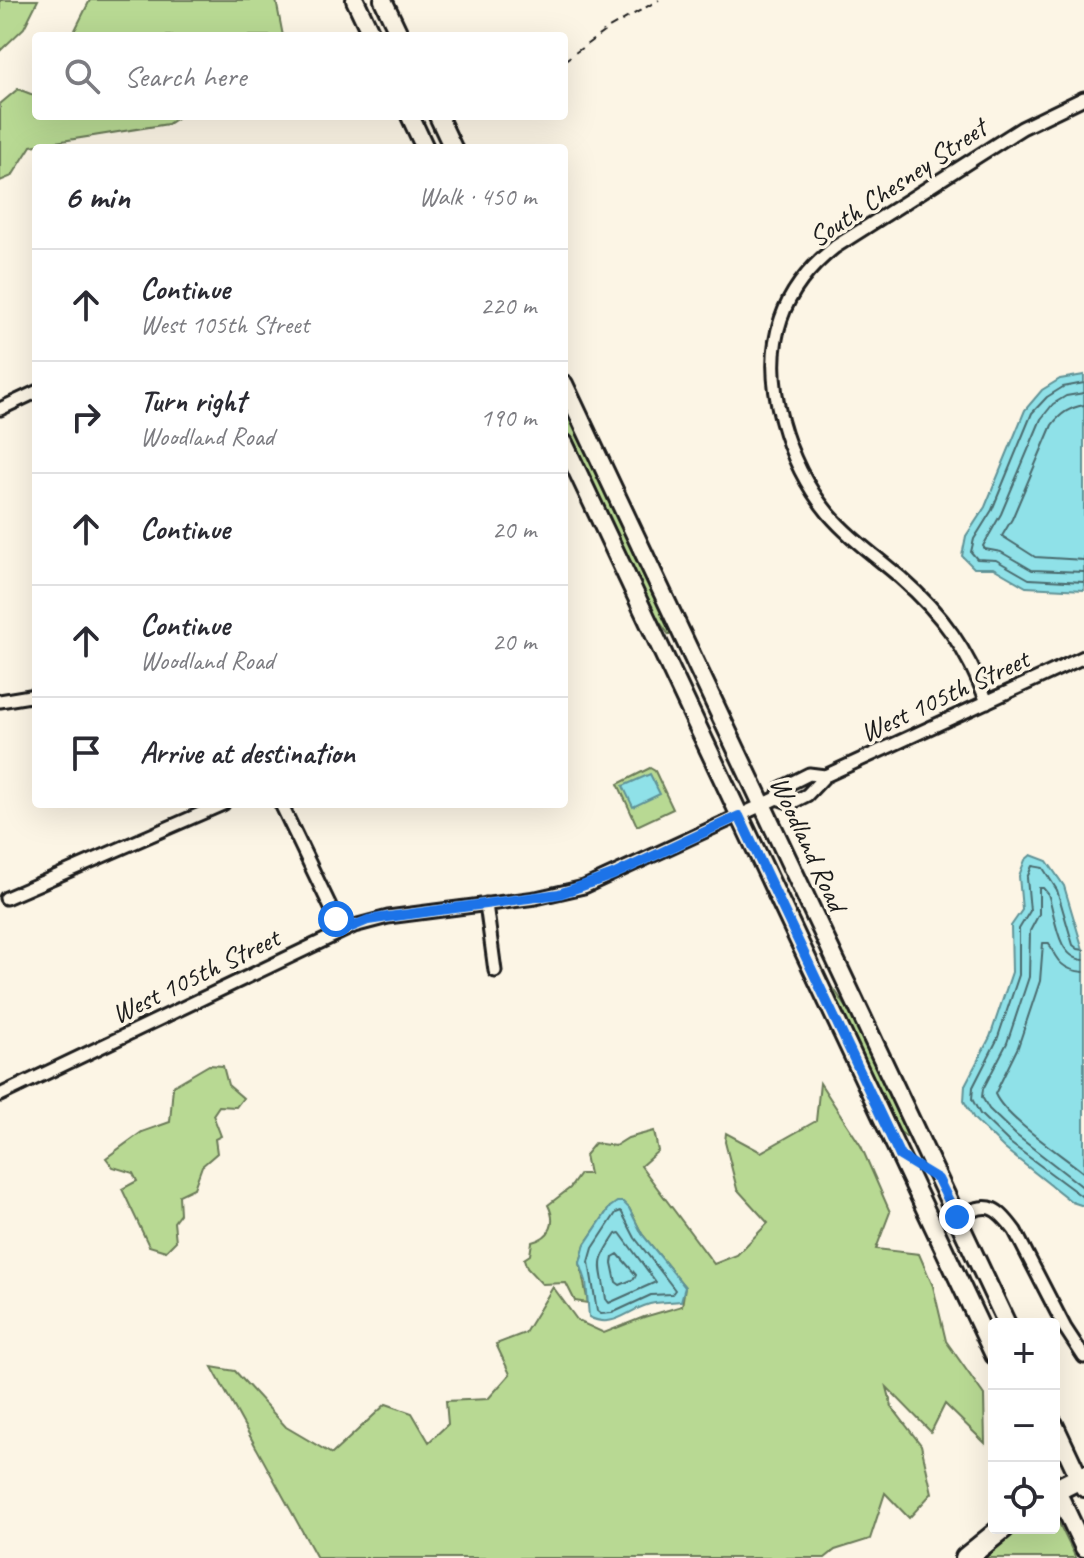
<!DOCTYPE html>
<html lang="en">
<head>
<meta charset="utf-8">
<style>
	:root { --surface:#fff; --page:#f7f7f7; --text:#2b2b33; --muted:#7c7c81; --line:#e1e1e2 }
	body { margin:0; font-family:Caveat,sans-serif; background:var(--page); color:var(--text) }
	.controls { position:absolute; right:24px; bottom:24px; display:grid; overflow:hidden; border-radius:8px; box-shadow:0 8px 32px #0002 }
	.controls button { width:72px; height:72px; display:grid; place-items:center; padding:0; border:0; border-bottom:2px solid var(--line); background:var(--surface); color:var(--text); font:40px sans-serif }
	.stop { position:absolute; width:24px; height:24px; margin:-18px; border:6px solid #1a73e8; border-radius:50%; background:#fff }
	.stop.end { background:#1a73e8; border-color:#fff; box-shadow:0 2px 8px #0008 }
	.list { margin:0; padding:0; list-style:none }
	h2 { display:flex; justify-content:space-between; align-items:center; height:104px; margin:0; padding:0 32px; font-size:34px }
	h2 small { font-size:26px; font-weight:400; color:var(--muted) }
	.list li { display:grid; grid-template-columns:52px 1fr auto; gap:24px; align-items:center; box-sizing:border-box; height:112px; padding:0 32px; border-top:2px solid var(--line) }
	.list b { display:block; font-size:30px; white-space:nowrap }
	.list p { margin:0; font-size:26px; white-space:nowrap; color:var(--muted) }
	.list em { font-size:26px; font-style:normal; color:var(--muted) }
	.icon { flex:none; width:44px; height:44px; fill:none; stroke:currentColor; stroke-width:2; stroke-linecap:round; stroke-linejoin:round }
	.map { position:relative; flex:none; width:1084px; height:1558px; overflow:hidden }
	.search { position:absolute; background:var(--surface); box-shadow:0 8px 32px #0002; left:32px; top:32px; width:536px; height:88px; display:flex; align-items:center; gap:20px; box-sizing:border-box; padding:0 28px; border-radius:8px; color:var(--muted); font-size:30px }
	.panel { position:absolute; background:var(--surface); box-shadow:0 8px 32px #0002; left:32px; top:144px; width:536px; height:664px; border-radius:8px }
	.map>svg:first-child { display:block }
	.green { fill:#b8d993; stroke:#6a7a58; stroke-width:2 }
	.water { fill:#8fe1e8; stroke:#619296; stroke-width:2 }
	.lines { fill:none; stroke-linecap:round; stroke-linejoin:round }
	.shore { stroke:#4a6b6e; stroke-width:2 }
	.minor-casing { stroke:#1c1c1c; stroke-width:17 }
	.secondary-casing { stroke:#1c1c1c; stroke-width:22 }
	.motorway-casing { stroke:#1c1c1c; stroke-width:26 }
	.path { stroke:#1c1c1c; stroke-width:2; stroke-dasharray:8 6; stroke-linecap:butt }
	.minor { stroke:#fcf5e5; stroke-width:11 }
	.secondary { stroke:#fcf5e5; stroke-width:16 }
	.motorway { stroke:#fcf5e5; stroke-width:20 }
	.route { stroke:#1a73e8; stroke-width:10 }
	.labels { text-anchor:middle; stroke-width:7; stroke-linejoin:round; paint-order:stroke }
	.street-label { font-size:28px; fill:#1c1c1c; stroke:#fcf5e5 }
</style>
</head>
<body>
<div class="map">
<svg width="1084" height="1558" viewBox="0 0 1084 1558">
	<rect width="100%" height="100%" fill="#fcf5e5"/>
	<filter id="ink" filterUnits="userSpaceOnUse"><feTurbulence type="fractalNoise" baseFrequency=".0125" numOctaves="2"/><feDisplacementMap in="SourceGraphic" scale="16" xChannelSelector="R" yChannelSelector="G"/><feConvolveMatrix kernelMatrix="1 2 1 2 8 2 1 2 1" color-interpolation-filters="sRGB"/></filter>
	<g filter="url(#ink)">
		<!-- green -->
		<path class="green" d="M 0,0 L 38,0 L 24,28 L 0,51 Z
			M 90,0 L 276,0 L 283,36 L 72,36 Z
			M 18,89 L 36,96 L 36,116 L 180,116 L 168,124 L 31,146 L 12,176 L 0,181 L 0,104 Z
			M 564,405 L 674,632 L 669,635 L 651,610 L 564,425 Z
			M 650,768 L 655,771 L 673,809 L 637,826 L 618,784 Z
			M 834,989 L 851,1014 L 909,1136 L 906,1137 L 896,1128 L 831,991 Z
			M 209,1065 L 223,1066 L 228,1085 L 243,1098 L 236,1107 L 219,1106 L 213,1115 L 221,1136 L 215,1139 L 217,1153 L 202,1166 L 194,1188 L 179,1195 L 180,1214 L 174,1222 L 176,1241 L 166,1251 L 149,1246 L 122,1189 L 137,1181 L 133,1173 L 113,1167 L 106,1158 L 142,1132 L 170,1122 L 173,1086 Z
			M 820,1083 L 861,1146 L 890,1212 L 876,1249 L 919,1254 L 933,1286 L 946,1341 L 984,1395 L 985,1443 L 945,1404 L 931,1432 L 887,1387 L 892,1407 L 921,1445 L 932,1493 L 909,1518 L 885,1493 L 870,1539 L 835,1550 L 825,1558 L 317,1558 L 212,1367 L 235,1371 L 286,1427 L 332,1454 L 386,1404 L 412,1413 L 429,1442 L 448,1424 L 446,1401 L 488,1399 L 510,1374 L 496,1344 L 525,1333 L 553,1287 L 578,1321 L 604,1333 L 644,1317 L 682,1306 L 685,1287 L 642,1234 L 629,1208 L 610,1207 L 585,1244 L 580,1263 L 588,1303 L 575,1301 L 566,1283 L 542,1284 L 527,1268 L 524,1259 L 530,1255 L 532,1242 C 551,1237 557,1223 548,1205 L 570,1188 L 580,1174 L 589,1174 L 585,1155 L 595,1143 L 615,1146 L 628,1138 L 654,1131 L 658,1151 L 641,1166 L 714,1264 L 737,1255 L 768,1223 L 737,1189 L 725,1142 L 726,1133 L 761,1152 L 816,1121 Z
			M 1054,1513 L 1076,1558 L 978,1558 L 1015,1528 L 1054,1528 Z"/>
		<!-- water -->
		<path class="water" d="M 1084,375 L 1084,590 L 1026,587 L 993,568 L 974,568 L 962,556 L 966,536 L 985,507 L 1025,410 L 1042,390 L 1060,379 Z
			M 650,774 L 660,794 L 633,807 L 623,786 Z
			M 1031,855 L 1047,861 L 1064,886 L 1084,953 L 1084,1206 L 1072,1202 L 1005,1149 L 974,1119 L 964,1101 L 965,1085 L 990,1037 L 1012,972 L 1011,926 L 1022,910 L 1019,876 L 1025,860 Z
			M 617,1202 L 623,1202 L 629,1208 L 642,1234 L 685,1287 L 681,1301 C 672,1302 664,1302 655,1303 C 630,1306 615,1331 589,1317 L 586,1281 L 580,1263 L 585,1244 L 610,1207 Z"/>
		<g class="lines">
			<!-- shore -->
			<path class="shore" d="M 1084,383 L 1063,387 L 1047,397 L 1032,413 L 992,510 L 974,539 L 971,552 L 977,559 L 996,560 L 1029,579 L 1084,582
				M 1084,393 L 1066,396 L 1053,404 L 1041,419 L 1001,514 L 983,546 L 985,549 L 1001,552 L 1032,570 L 1084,572
				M 1084,405 C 1069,408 1061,413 1052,425 L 1012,519 L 1002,536 L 1035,557 L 1084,560
				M 1084,950 L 1078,949 L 1073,945 L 1057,890 L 1043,868 L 1032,866 L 1027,878 L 1030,911 L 1019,929 L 1019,975 L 997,1040 L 973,1087 L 972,1099 L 980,1114 L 1010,1143 L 1084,1198
				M 1084,960 C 1056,958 1056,916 1048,894 L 1043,888 L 1039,888 L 1039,914 L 1030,931 L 1029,977 L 1007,1043 L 983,1089 L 982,1097 L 989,1109 L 1016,1135 L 1084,1188
				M 1084,972 C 1064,971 1056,961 1049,943 L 1043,943 L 1040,981 L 1018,1047 L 995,1094 C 1006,1119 1061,1154 1084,1173
				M 621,1211 L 635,1238 L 675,1290 L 672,1294 L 651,1295 L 612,1313 L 601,1314 L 597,1311 L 589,1262 L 593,1248 L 616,1213 Z
				M 620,1233 L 656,1282 L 609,1303 L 606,1299 C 601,1262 594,1267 616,1234 Z
				M 618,1254 L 636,1275 L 634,1279 L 620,1285 L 616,1282 L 612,1263 L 613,1257 Z"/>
			<defs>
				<path id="minor" d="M 0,409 L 36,392
					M 0,701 L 36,695
					M 987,702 C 967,649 943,615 901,578 C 877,557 849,538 828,513 C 788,464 760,381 781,319 C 791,289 811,266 835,247 L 1022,128 L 1084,98
					M 777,798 L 781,788 L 809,774 L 825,776
					M 281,804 L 342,931
					M 6,898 L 223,804
					M 486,904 L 495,971
					M 0,1095 L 354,926 L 388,917 L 536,898 L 584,887 L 762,805 L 777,798 L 791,803 L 807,795 L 825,776 L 1084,657
					M 957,1217 C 987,1202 994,1203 1015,1231 L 1065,1328 L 1084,1357"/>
				<path id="secondary" d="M 355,0 L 372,36
					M 383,0 L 400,36
					M 410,116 L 425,148
					M 438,116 L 453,148
					M 564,384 L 1007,1324
					M 564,443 L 994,1355
					M 1054,1424 L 1084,1488
					M 1054,1485 L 1084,1548"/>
				<path id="motorway" d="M 1054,1491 L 1084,1476
					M 966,1558 L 1003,1528"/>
			</defs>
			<!-- minor casing -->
			<use href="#minor" class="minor-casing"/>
			<!-- secondary casing -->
			<use href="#secondary" class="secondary-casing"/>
			<!-- motorway casing -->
			<use href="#motorway" class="motorway-casing"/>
			<!-- path -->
			<path class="path" d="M 564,61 L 609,28 L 659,0"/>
			<!-- minor -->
			<use href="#minor" class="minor"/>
			<!-- secondary -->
			<use href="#secondary" class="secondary"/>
			<!-- motorway -->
			<use href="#motorway" class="motorway"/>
		</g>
	</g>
	<g class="lines" filter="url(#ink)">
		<!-- route -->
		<path class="route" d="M 336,919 L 342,931 L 368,920 L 388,917 L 559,894 L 613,875 L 739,816 L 900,1156 L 938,1179 L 957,1217"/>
	</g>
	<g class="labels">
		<!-- street labels -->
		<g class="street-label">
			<text transform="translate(897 182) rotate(-34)" y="10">South Chesney Street</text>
			<text transform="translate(944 695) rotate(-25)" y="10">West 105th Street</text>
			<text transform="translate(809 843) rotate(65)" y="10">Woodland Road</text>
			<text transform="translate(195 975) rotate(-26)" y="10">West 105th Street</text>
		</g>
	</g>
</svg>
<div class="controls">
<button>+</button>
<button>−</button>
<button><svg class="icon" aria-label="locate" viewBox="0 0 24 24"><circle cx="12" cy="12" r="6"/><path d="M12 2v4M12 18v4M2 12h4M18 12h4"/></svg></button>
</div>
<div class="stop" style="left:336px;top:919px"></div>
<div class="stop end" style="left:957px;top:1217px"></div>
<div class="search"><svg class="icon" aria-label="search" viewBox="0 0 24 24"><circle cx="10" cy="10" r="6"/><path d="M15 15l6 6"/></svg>Search here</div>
<section class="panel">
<h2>6 min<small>Walk · 450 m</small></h2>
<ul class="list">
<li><svg class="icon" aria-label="ahead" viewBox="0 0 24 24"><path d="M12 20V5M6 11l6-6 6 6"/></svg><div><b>Continue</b><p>West 105th Street</p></div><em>220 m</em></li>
<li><svg class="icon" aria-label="right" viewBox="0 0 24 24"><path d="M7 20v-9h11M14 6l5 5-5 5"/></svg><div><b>Turn right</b><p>Woodland Road</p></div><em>190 m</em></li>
<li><svg class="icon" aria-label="ahead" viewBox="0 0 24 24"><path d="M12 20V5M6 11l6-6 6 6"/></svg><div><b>Continue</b></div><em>20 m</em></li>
<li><svg class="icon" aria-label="ahead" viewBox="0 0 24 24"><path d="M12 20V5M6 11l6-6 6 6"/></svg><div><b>Continue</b><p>Woodland Road</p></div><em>20 m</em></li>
<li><svg class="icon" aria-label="arrive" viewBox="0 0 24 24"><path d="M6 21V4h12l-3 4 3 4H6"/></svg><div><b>Arrive at destination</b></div></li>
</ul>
</section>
</div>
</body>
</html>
